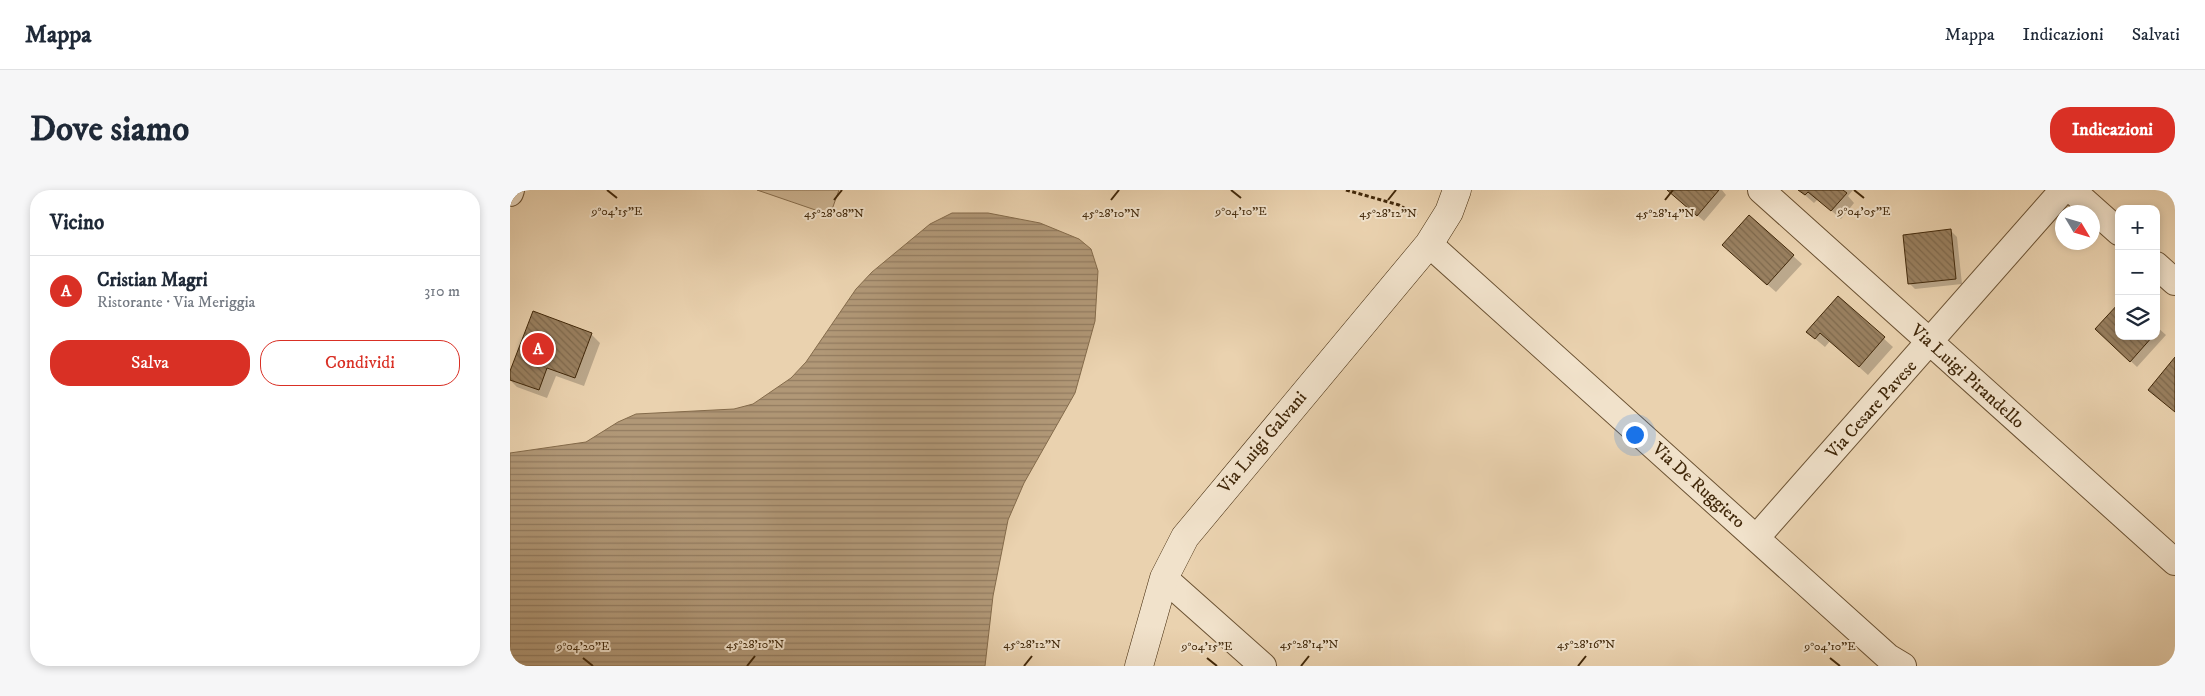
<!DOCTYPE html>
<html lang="it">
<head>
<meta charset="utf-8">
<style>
	:root { --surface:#fff; --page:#f6f6f7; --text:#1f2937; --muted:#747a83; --line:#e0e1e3; --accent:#d93025 }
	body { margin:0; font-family:"IM FELL DW Pica",serif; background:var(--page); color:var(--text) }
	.controls { position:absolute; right:15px; top:15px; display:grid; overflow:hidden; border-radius:10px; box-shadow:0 2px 8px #0003 }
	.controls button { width:45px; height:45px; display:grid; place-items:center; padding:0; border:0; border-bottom:1px solid var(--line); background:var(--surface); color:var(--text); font:25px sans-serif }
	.compass { position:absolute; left:1545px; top:15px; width:45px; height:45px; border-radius:50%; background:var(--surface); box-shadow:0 2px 8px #0003; rotate:128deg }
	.you { position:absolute; left:1124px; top:244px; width:18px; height:18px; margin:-12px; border:4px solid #fff; border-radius:50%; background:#1a73e8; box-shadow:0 0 0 8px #1a73e833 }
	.badge { display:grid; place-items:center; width:32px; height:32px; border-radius:50%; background:var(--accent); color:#fff; font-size:16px; font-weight:700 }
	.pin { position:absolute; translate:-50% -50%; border:2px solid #fff; box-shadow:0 1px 5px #0006 }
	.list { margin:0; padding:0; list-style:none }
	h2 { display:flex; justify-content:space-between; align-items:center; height:65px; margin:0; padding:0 20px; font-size:21px }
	h2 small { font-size:16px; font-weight:400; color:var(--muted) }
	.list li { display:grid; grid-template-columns:32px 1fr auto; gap:15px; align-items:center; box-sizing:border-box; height:70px; padding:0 20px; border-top:1px solid var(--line) }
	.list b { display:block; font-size:19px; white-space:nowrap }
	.list p { margin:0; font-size:16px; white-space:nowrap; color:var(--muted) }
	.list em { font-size:16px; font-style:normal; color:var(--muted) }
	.actions { display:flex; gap:10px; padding:15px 20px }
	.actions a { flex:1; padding:11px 0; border:1px solid var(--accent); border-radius:20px; text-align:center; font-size:18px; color:var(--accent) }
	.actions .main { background:var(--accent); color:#fff }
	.icon { flex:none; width:28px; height:28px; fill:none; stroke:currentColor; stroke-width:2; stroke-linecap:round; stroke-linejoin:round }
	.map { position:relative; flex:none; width:1665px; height:476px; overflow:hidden; border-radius:20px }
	header { display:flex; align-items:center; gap:30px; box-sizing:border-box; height:70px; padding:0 25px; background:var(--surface); border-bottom:1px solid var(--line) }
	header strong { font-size:24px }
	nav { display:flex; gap:28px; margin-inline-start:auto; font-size:18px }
	.intro { display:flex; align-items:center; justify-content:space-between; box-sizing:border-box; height:120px; padding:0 30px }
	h1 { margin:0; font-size:35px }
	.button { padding:12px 22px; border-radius:20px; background:var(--accent); color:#fff; font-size:18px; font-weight:700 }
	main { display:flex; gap:30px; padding:0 30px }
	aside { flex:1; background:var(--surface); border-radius:20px; box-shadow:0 2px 8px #0003 }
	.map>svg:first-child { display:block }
	.green { fill:#cdb593; stroke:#876e4e }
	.water { fill:url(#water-rules); stroke:#846b4b }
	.shadow { fill:#0003 }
	.building { fill:url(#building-back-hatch); stroke:#41280a }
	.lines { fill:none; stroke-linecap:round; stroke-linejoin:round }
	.street-casing { stroke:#6b5233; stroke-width:28 }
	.secondary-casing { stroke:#41280a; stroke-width:29 }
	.path { stroke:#41280a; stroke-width:3; stroke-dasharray:4 2.5; stroke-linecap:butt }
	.street { stroke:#f1e2cb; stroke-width:26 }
	.secondary { stroke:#f1e2cb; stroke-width:28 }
	.ticks { fill:none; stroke:#41280a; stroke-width:2 }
	.labels { text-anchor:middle; stroke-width:4; stroke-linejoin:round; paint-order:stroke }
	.street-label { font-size:18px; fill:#41280a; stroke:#f1e2cb }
	.ticks-label { font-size:12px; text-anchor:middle; fill:#41280a; stroke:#f1e2cb; stroke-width:4; stroke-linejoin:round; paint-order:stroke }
</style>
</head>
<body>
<header>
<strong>Mappa</strong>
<nav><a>Mappa</a><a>Indicazioni</a><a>Salvati</a></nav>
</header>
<div class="intro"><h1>Dove siamo</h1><a class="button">Indicazioni</a></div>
<main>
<aside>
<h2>Vicino<small></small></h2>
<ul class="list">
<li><span class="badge">A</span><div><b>Cristian Magri</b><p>Ristorante · Via Meriggia</p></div><em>310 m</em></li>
</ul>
<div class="actions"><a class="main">Salva</a><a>Condividi</a></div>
</aside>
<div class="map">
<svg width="1665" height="476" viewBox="0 0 1665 476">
	<defs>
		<pattern id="water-rules" width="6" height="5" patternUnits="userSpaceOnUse" patternTransform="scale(1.25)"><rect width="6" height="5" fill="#b19877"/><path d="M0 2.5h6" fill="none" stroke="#927c60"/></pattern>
		<pattern id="building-back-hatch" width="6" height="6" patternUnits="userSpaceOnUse" patternTransform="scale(1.25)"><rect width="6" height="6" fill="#998060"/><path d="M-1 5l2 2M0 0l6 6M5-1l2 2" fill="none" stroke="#7e694d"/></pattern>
	</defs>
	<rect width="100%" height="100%" fill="#ead2af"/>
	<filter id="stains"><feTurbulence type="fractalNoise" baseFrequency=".004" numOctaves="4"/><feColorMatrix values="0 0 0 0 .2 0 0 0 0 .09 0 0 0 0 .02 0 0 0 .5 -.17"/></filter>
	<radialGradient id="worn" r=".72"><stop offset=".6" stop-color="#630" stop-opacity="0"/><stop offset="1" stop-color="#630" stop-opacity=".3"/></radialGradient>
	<!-- green -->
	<path class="green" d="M 247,0 L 329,0 L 320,25 Z"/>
	<!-- water -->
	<path class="water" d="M 442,23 L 478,23 L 530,33 L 569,49 L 581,59 L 588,81 L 585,131 L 565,203 L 514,293 L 498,330 L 483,406 L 475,476 L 0,476 L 0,263 L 76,252 L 108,232 L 126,224 L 224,219 L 243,214 L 281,188 L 296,172 L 346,99 L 362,82 L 420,34 Z"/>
	<!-- shadow -->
	<path class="shadow" d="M 1157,0 L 1212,0 L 1216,5 L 1194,31 Z
		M 1289,0 L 1343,0 L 1338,6 L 1344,13 L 1331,29 L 1308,9 L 1304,13 Z
		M 1441,41 L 1447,47 L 1452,94 L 1405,99 L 1399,93 Z
		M 1222,64 L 1283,66 L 1292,74 L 1266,102 Z
		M 1328,107 L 1383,157 L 1358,185 L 1320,151 L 1315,157 L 1297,142 Z
		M 1646,136 L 1656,145 L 1627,177 L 1593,145 L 1646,146 Z
		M 81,144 L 90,153 L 74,196 L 46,186 L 37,208 L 7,197 L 0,190 L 0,184 Z"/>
	<!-- building -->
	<path class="building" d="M 1157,0 L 1209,0 L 1187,26 Z
		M 1288,0 L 1333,0 L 1337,3 L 1321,21 L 1298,2 L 1295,5 Z
		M 1239,25 L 1284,65 L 1257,95 L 1212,55 Z
		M 1441,39 L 1446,89 L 1398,94 L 1393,45 Z
		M 1328,106 L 1375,147 L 1349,177 L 1310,143 L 1305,149 L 1296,142 Z
		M 1609,113 L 1609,146 L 1643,146 L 1620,172 L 1585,139 Z
		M 23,121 L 82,143 L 65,188 L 37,178 L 29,200 L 0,190 L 0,181 Z
		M 1665,167 L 1665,222 L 1638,200 Z"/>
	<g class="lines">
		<defs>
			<path id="street" d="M 1251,0 L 1665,372
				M 1562,0 L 1609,42
				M 0,3 L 1,0
				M 919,54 L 1378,467 L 1393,476
				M 1646,75 L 1665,92
				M 1247,347 L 1553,0
				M 654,388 L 753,476"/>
			<path id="secondary" d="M 629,476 L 654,388 L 675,347 L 919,54 L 939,22 L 947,0"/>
		</defs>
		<!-- street casing -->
		<use href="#street" class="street-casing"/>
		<!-- secondary casing -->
		<use href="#secondary" class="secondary-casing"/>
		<!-- path -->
		<path class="path" d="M 836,0 L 889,15 L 908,26"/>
		<!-- street -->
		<use href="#street" class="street"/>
		<!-- secondary -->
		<use href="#secondary" class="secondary"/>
	</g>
	<!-- ticks -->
	<path class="ticks" d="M 97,0 L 107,8M 721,0 L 731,8M 1344,0 L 1354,8M 324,10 L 332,0M 601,10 L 609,0M 878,10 L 886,0M 1155,10 L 1163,0M 73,468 L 83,476M 697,468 L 707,476M 1320,468 L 1330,476M 237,476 L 245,466M 514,476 L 522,466M 791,476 L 799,466M 1068,476 L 1076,466"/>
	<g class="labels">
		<!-- street labels -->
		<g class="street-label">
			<text transform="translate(1458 186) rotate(42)" y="6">Via Luigi Pirandello</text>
			<text transform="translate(1361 219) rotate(-48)" y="6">Via Cesare Pavese</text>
			<text transform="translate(752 252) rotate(-50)" y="6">Via Luigi Galvani</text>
			<text transform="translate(1189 295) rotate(42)" y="6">Via De Ruggiero</text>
		</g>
	</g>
	<g class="ticks-label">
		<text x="1354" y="25">9°04'05"E</text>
		<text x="107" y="25">9°04'15"E</text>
		<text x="731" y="25">9°04'10"E</text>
		<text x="324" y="27">45°28'08"N</text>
		<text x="601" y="27">45°28'10"N</text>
		<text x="878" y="27">45°28'12"N</text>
		<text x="1155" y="27">45°28'14"N</text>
		<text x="245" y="458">45°28'10"N</text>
		<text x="522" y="458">45°28'12"N</text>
		<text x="799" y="458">45°28'14"N</text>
		<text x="1076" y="458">45°28'16"N</text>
		<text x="73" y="460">9°04'20"E</text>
		<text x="697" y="460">9°04'15"E</text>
		<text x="1320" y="460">9°04'10"E</text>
	</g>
	<rect width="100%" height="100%" filter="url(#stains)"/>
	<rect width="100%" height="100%" fill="url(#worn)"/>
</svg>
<div class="controls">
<button>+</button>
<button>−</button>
<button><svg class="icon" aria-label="layers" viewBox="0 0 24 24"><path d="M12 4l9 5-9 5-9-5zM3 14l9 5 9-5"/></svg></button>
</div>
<svg class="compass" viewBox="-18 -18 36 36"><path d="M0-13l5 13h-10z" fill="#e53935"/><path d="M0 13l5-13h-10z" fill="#747a83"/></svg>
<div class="you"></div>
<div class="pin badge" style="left:28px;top:159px">A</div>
</div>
</main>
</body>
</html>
